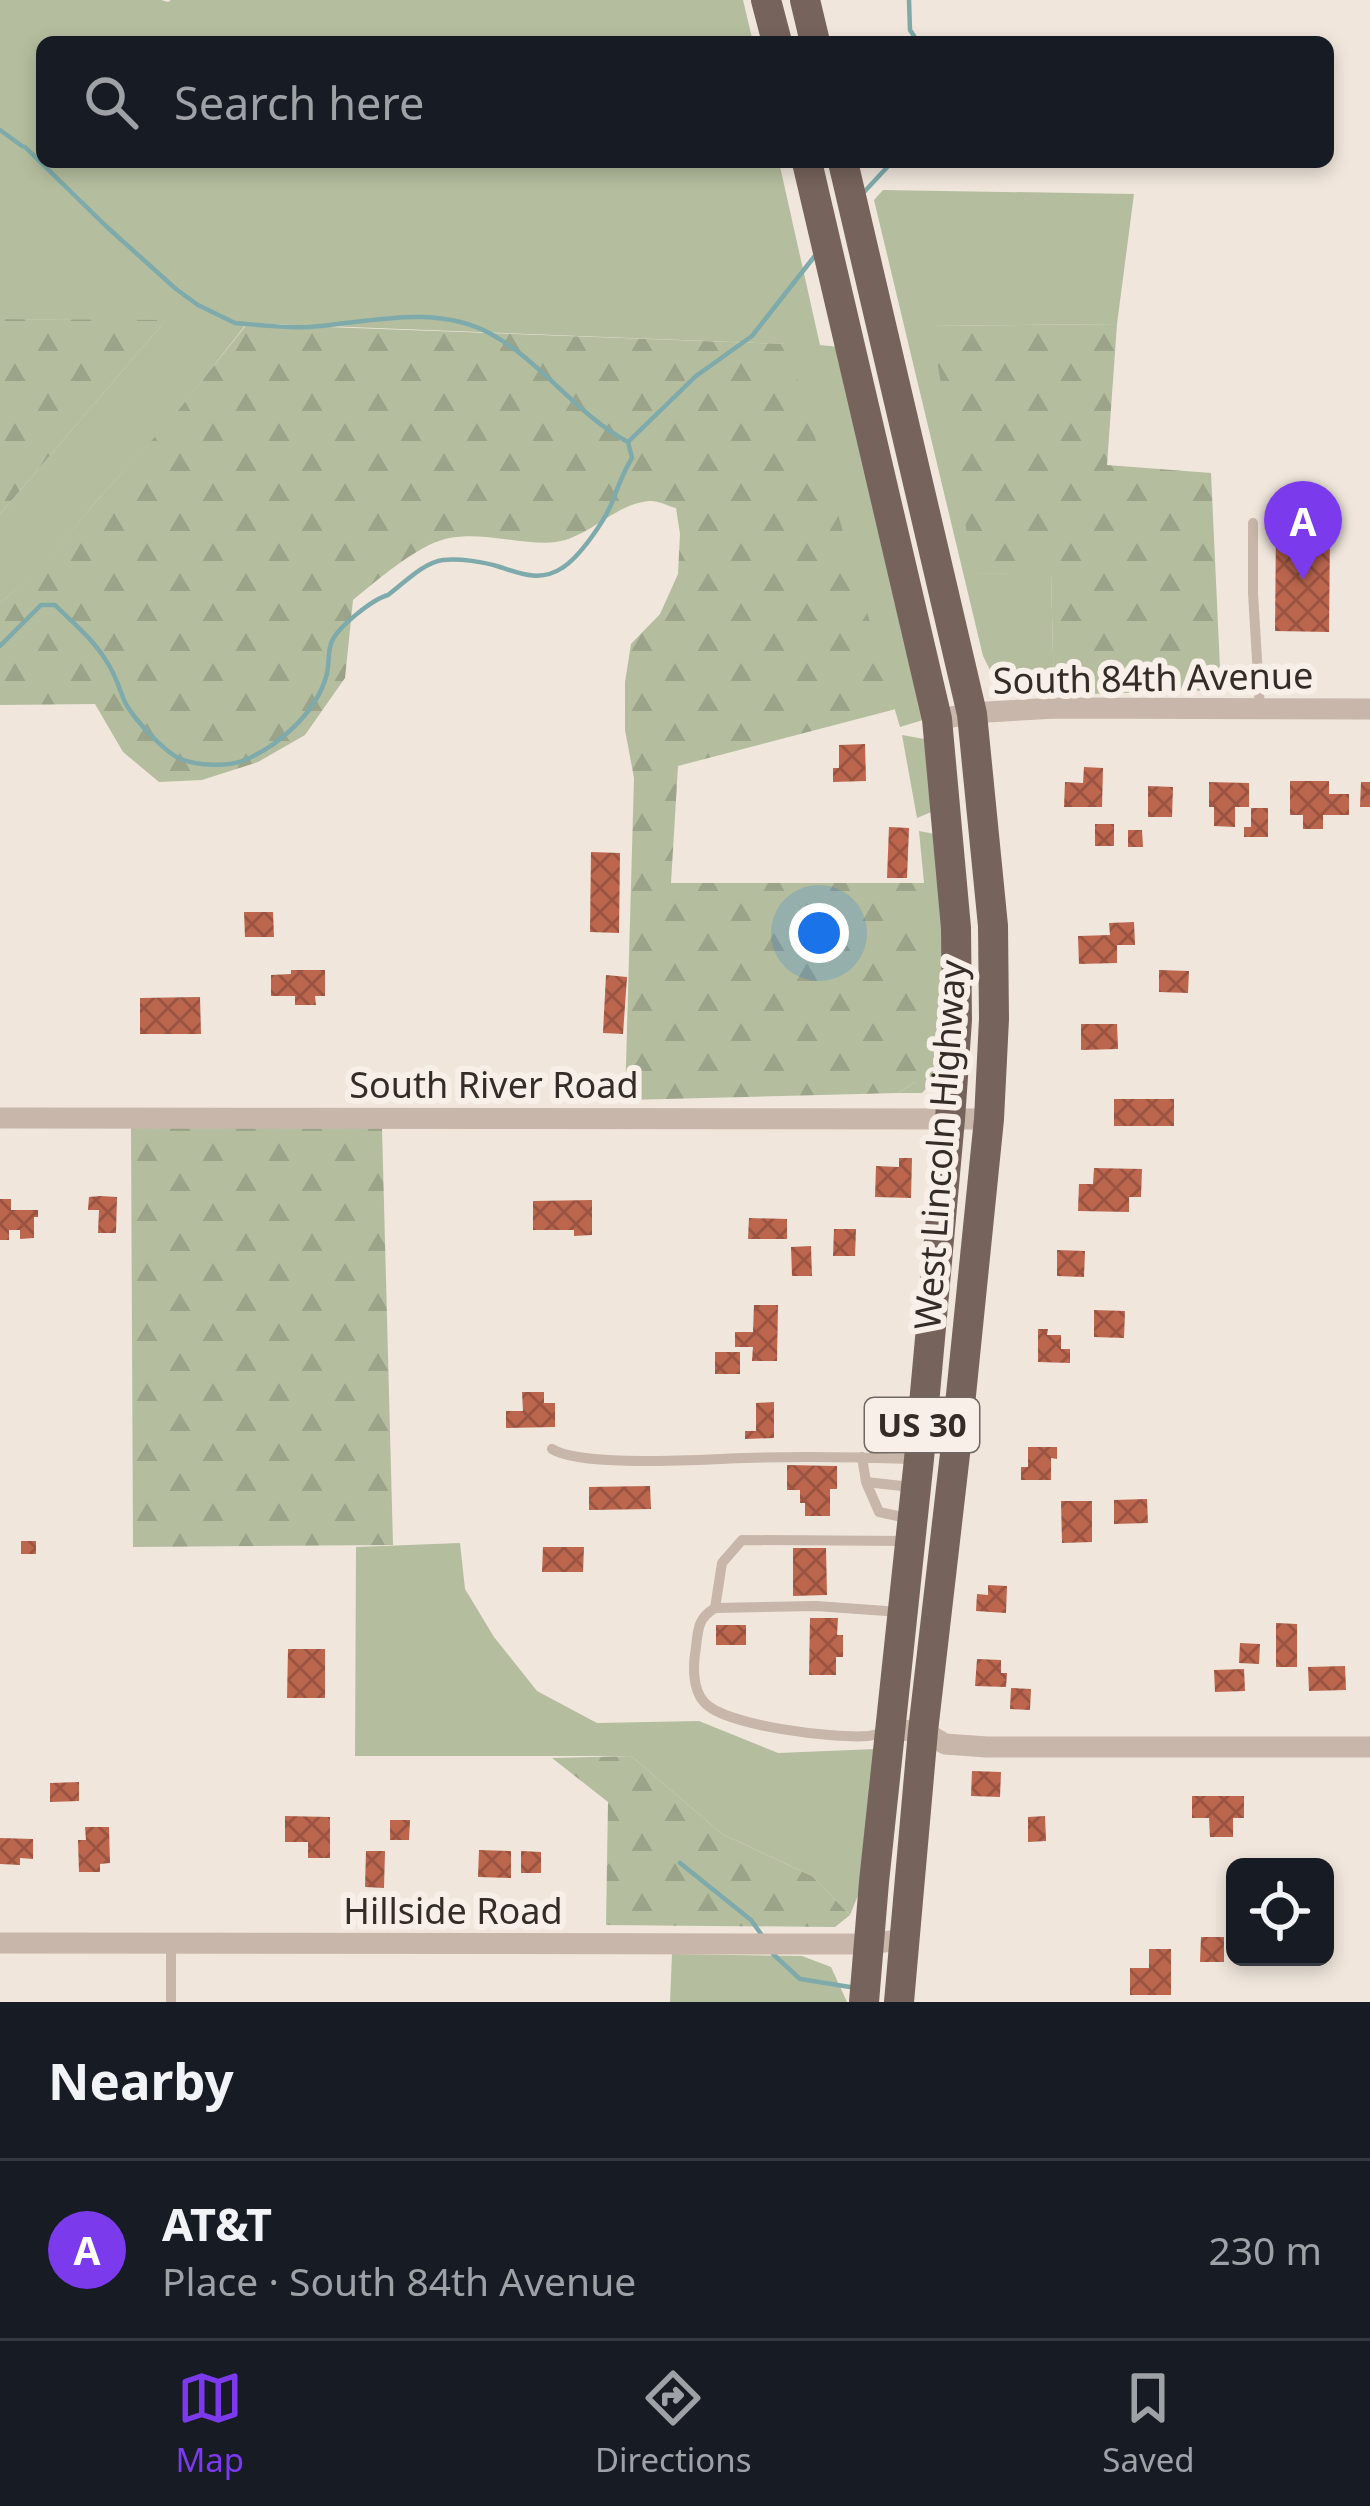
<!DOCTYPE html>
<html lang="en">
<head>
<meta charset="utf-8">
<style>
	:root { --surface:#171b24; --page:#242831; --text:#f1f3f6; --muted:#9ea1a6; --line:#363941; --accent:#7c3aed }
	body { margin:0; font-family:"Noto Sans",sans-serif; background:var(--page); color:var(--text) }
	.controls { position:absolute; right:36px; bottom:36px; display:grid; overflow:hidden; border-radius:18px; box-shadow:0 6px 18px #0003 }
	.controls button { width:108px; height:108px; display:grid; place-items:center; padding:0; border:0; border-bottom:3px solid var(--line); background:var(--surface); color:var(--text); font:60px sans-serif }
	.you { position:absolute; left:819px; top:933px; width:42px; height:42px; margin:-30px; border:9px solid #fff; border-radius:50%; background:#1a73e8; box-shadow:0 0 0 18px #1a73e833 }
	.badge { display:grid; place-items:center; width:78px; height:78px; border-radius:50%; background:var(--accent); color:#fff; font-size:39px; font-weight:700 }
	.pin { position:absolute; translate:-50% -99px; filter:drop-shadow(0 3px 6px #0008) }
	.pin::after { content:''; position:absolute; top:63px; width:42px; height:36px; background:inherit; clip-path:polygon(0 0,100% 0,50% 100%) }
	.list { margin:0; padding:0; list-style:none }
	h2 { display:flex; justify-content:space-between; align-items:center; height:156px; margin:0; padding:0 48px; font-size:51px }
	h2 small { font-size:39px; font-weight:400; color:var(--muted) }
	.list li { display:grid; grid-template-columns:78px 1fr auto; gap:36px; align-items:center; box-sizing:border-box; height:180px; padding:0 48px; border-top:3px solid var(--line) }
	.list b { display:block; font-size:45px; white-space:nowrap }
	.list p { margin:0; font-size:39px; white-space:nowrap; color:var(--muted) }
	.list em { font-size:39px; font-style:normal; color:var(--muted) }
	.icon { flex:none; width:66px; height:66px; fill:none; stroke:currentColor; stroke-width:2; stroke-linecap:round; stroke-linejoin:round }
	.map { position:relative; flex:none; width:1370px; height:2002px; overflow:hidden }
	.search { position:absolute; background:var(--surface); box-shadow:0 6px 18px #0003; left:36px; right:36px; top:36px; height:132px; display:flex; align-items:center; gap:30px; box-sizing:border-box; padding:0 42px; border-radius:18px; color:var(--muted); font-size:45px }
	.sheet { height:336px; background:var(--surface) }
	nav { display:flex; justify-content:space-around; align-items:center; box-sizing:border-box; height:168px; border-top:3px solid var(--line); background:var(--surface); font-size:33px; color:var(--muted) }
	nav a { display:grid; justify-items:center; gap:6px }
	nav .on { color:var(--accent) }
	.map>svg:first-child { display:block }
	.grass { fill:#b4be9e }
	.forest { fill:url(#forest-firs) }
	.lines { fill:none; stroke-linecap:round; stroke-linejoin:round }
	.stream { stroke:#7eaaab; stroke-width:4.5 }
	.building { fill:url(#building-cross-hatch) }
	.service { stroke:#c7b6a9; stroke-width:10 }
	.minor { stroke:#c7b6a9; stroke-width:21 }
	.primary { stroke:#76635b; stroke-width:30 }
	.labels { text-anchor:middle; stroke-width:12; stroke-linejoin:round; paint-order:stroke }
	.shield { fill:#f8f0e8; stroke:#706762; stroke-width:3 }
	.shield-label { font-size:33px; font-weight:bold; fill:#352c28 }
	.street-label { font-size:36px; fill:#352c28; stroke:#f8f0e8 }
</style>
</head>
<body>
<div class="map">
<svg width="1370" height="2002" viewBox="0 0 1370 2002">
	<defs>
		<pattern id="forest-firs" width="22" height="20" patternUnits="userSpaceOnUse" patternTransform="scale(3)"><rect width="22" height="20" fill="#b4be9e"/><path d="M5 1l3.5 6h-7zM16 11l3.5 6h-7z" fill="#9ba388"/></pattern>
		<pattern id="building-cross-hatch" width="8" height="8" patternUnits="userSpaceOnUse" patternTransform="scale(3)"><rect width="8" height="8" fill="#bc664e"/><path d="M0 0l8 8M0 8l8-8" fill="none" stroke="#9a5441"/></pattern>
	</defs>
	<rect width="100%" height="100%" fill="#f0e6dc"/>
	<!-- grass -->
	<path class="grass" d="M 0,0 L 161,0 L 168,2 L 171,0 L 743,0 L 753,42 L 42,42 L 42,162 L 779,162 L 820,345 L 839,347 L 923,720 L 900,727 L 786,344 L 247,323 L 173,418 L 99,498 L 40,569 L 0,603 L 0,514 L 165,321 L 0,319 Z
		M 883,190 L 1134,194 L 1117,324 L 932,326 L 975,574 L 1051,572 L 1054,695 C 1025,696 1012,698 989,677 L 992,674 L 983,656 L 874,200 Z
		M 902,735 L 924,739 L 936,810 L 917,818 Z
		M 919,831 L 935,834 L 945,913 L 943,1070 L 922,1093 L 898,1093 L 915,1082 L 924,883 Z
		M 460,1543 L 465,1589 L 494,1637 L 537,1691 L 597,1723 L 699,1721 L 778,1753 L 876,1749 L 861,1888 L 850,1915 L 812,1876 L 722,1834 L 631,1756 L 355,1756 L 356,1547 Z
		M 672,1954 L 802,1956 L 831,1967 L 847,2002 L 670,2002 Z"/>
	<!-- forest -->
	<path class="forest" d="M 0,319 L 166,320 L 0,514 Z
		M 247,324 L 787,344 L 896,709 L 678,766 L 671,883 L 924,883 L 926,1056 L 915,1082 L 898,1093 L 625,1100 L 634,778 L 625,730 L 625,682 L 631,644 L 660,614 L 678,574 L 680,534 L 676,508 C 668,506 657,500 649,501 C 615,504 590,537 556,542 C 526,546 476,530 445,539 C 417,546 376,581 353,600 L 345,678 L 305,735 L 258,762 L 202,780 L 159,782 L 123,752 L 95,704 L 0,705 L 0,603 L 40,568 L 99,498 L 173,417 Z
		M 1117,324 L 1107,465 L 1211,473 L 1221,690 L 1054,695 L 1051,573 L 974,574 L 931,326 Z
		M 131,1128 L 382,1128 L 393,1545 L 133,1547 Z
		M 631,1756 L 722,1834 L 812,1876 L 850,1915 L 835,1927 L 606,1925 L 608,1802 L 552,1758 Z"/>
	<g class="lines">
		<!-- stream -->
		<path class="stream" d="M 909,0 L 910,30 L 918,42
			M 0,130 L 22,146
			M 25,147 L 107,227 L 176,289 L 198,305 L 235,323 C 259,325 285,328 309,327 C 367,323 435,303 491,334 C 542,362 576,414 628,442
			M 865,191 L 892,162
			M 628,442 L 696,376 L 752,336 L 814,257
			M 0,646 L 41,605 L 55,605 C 72,622 92,638 105,659 C 114,671 119,687 124,700 C 131,716 165,753 181,759 C 198,766 228,767 245,760 C 278,746 315,714 326,677 C 330,666 327,651 332,641 C 339,626 373,599 388,595 C 403,584 424,562 443,560 C 459,558 485,562 500,567 C 521,574 541,582 562,568 C 580,557 606,519 613,500 C 618,486 624,471 632,458 L 628,442
			M 680,1863 L 751,1920 L 761,1934
			M 773,1954 L 800,1979 L 850,1987"/>
	</g>
	<!-- building -->
	<path class="building" d="M 1276,528 L 1330,529 L 1329,632 L 1275,631 Z
		M 865,744 L 866,781 L 833,782 L 833,768 L 839,768 L 839,745 Z
		M 1084,767 L 1103,768 L 1102,807 L 1064,807 L 1065,782 L 1083,783 Z
		M 1290,781 L 1329,781 L 1329,794 L 1349,794 L 1349,815 L 1323,815 L 1323,829 L 1303,829 L 1303,815 L 1290,815 Z
		M 1209,782 L 1249,783 L 1249,807 L 1235,807 L 1235,827 L 1214,826 L 1214,807 L 1209,807 Z
		M 1361,782 L 1370,782 L 1370,807 L 1360,807 Z
		M 1148,786 L 1173,787 L 1172,817 L 1148,817 Z
		M 1251,808 L 1268,808 L 1268,837 L 1244,837 L 1244,827 L 1251,827 Z
		M 1095,824 L 1114,824 L 1114,846 L 1095,846 Z
		M 889,827 L 909,828 L 907,878 L 887,878 Z
		M 1128,830 L 1142,830 L 1143,847 L 1128,847 Z
		M 591,852 L 620,853 L 619,933 L 590,932 Z
		M 244,912 L 273,912 L 274,937 L 245,937 Z
		M 1134,922 L 1135,945 L 1117,945 L 1117,963 L 1079,964 L 1078,936 L 1110,935 L 1109,923 Z
		M 291,970 L 325,970 L 325,996 L 315,996 L 316,1005 L 295,1005 L 295,996 L 271,996 L 271,975 L 291,974 Z
		M 1159,970 L 1189,971 L 1188,993 L 1159,992 Z
		M 606,975 L 627,977 L 623,1034 L 603,1033 Z
		M 200,997 L 201,1034 L 140,1034 L 140,998 Z
		M 1081,1024 L 1117,1024 L 1118,1049 L 1081,1050 Z
		M 1114,1099 L 1174,1099 L 1174,1126 L 1114,1126 Z
		M 899,1158 L 912,1158 L 911,1198 L 875,1197 L 876,1166 L 899,1167 Z
		M 1094,1168 L 1142,1169 L 1141,1197 L 1129,1197 L 1129,1212 L 1078,1211 L 1079,1184 L 1093,1184 Z
		M 100,1196 L 117,1197 L 116,1233 L 98,1233 L 99,1210 L 88,1210 L 89,1197 Z
		M 0,1199 L 11,1199 L 11,1210 L 38,1210 L 38,1217 L 34,1217 L 34,1238 L 20,1239 L 20,1230 L 9,1230 L 9,1240 L 0,1240 Z
		M 592,1200 L 592,1235 L 574,1236 L 574,1230 L 533,1230 L 533,1201 Z
		M 749,1218 L 787,1219 L 787,1239 L 748,1239 Z
		M 834,1229 L 856,1229 L 855,1256 L 833,1256 Z
		M 811,1246 L 812,1276 L 792,1276 L 791,1247 Z
		M 1057,1250 L 1085,1251 L 1084,1277 L 1057,1276 Z
		M 754,1305 L 778,1305 L 777,1361 L 752,1361 L 753,1347 L 735,1347 L 735,1332 L 753,1332 Z
		M 1094,1310 L 1125,1311 L 1124,1338 L 1094,1337 Z
		M 1038,1329 L 1048,1329 L 1047,1335 L 1061,1335 L 1061,1349 L 1070,1349 L 1070,1363 L 1038,1362 Z
		M 715,1352 L 740,1352 L 740,1374 L 715,1374 Z
		M 522,1392 L 544,1392 L 544,1403 L 555,1403 L 555,1427 L 506,1428 L 506,1411 L 523,1411 Z
		M 774,1402 L 774,1438 L 745,1439 L 745,1431 L 756,1431 L 756,1403 Z
		M 1028,1447 L 1057,1447 L 1057,1459 L 1051,1458 L 1051,1480 L 1021,1480 L 1021,1467 L 1028,1467 Z
		M 787,1465 L 837,1466 L 837,1489 L 830,1489 L 830,1516 L 805,1516 L 805,1503 L 800,1503 L 800,1490 L 787,1490 Z
		M 650,1486 L 651,1509 L 589,1510 L 589,1487 Z
		M 1147,1499 L 1148,1523 L 1114,1524 L 1114,1500 Z
		M 1061,1501 L 1092,1501 L 1092,1542 L 1062,1543 Z
		M 21,1541 L 36,1541 L 36,1554 L 21,1554 Z
		M 543,1547 L 584,1547 L 583,1572 L 542,1572 Z
		M 793,1548 L 826,1548 L 827,1595 L 793,1596 Z
		M 988,1585 L 1007,1586 L 1006,1613 L 976,1611 L 977,1594 L 988,1595 Z
		M 810,1618 L 838,1618 L 837,1635 L 843,1635 L 843,1657 L 836,1657 L 836,1675 L 809,1675 Z
		M 1276,1623 L 1297,1624 L 1297,1667 L 1276,1667 Z
		M 716,1625 L 746,1625 L 746,1645 L 716,1645 Z
		M 1240,1643 L 1260,1644 L 1259,1664 L 1239,1663 Z
		M 288,1649 L 325,1649 L 325,1698 L 287,1698 Z
		M 977,1659 L 1001,1660 L 1001,1673 L 1007,1673 L 1006,1687 L 975,1686 Z
		M 1345,1666 L 1346,1690 L 1309,1691 L 1308,1667 Z
		M 1244,1669 L 1245,1691 L 1215,1692 L 1214,1670 Z
		M 1011,1688 L 1031,1689 L 1030,1710 L 1010,1709 Z
		M 972,1771 L 1001,1772 L 1000,1797 L 971,1796 Z
		M 79,1782 L 79,1801 L 50,1802 L 50,1783 Z
		M 1192,1796 L 1244,1796 L 1244,1818 L 1233,1818 L 1233,1837 L 1210,1837 L 1209,1818 L 1192,1818 Z
		M 285,1816 L 330,1817 L 330,1858 L 308,1858 L 308,1842 L 285,1842 Z
		M 1045,1816 L 1046,1841 L 1028,1842 L 1028,1817 Z
		M 390,1820 L 410,1820 L 409,1840 L 390,1840 Z
		M 85,1827 L 109,1827 L 110,1863 L 100,1864 L 100,1872 L 79,1872 L 78,1840 L 86,1840 Z
		M 0,1838 L 33,1839 L 33,1859 L 20,1858 L 20,1865 L 0,1864 Z
		M 479,1850 L 511,1851 L 511,1878 L 478,1877 Z
		M 366,1851 L 385,1851 L 384,1888 L 365,1887 Z
		M 521,1851 L 541,1852 L 541,1873 L 521,1873 Z
		M 1201,1937 L 1224,1937 L 1224,1962 L 1200,1962 Z
		M 1149,1949 L 1171,1949 L 1171,1995 L 1130,1995 L 1130,1968 L 1149,1968 Z"/>
	<g class="lines">
		<!-- service -->
		<path class="service" d="M 1253,523 L 1253,593 L 1260,709
			M 552,1449 C 582,1468 706,1459 746,1458 C 801,1456 857,1457 913,1459
			M 862,1457 L 866,1482 L 879,1512 L 907,1518
			M 866,1482 L 911,1487
			M 715,1608 L 722,1563 L 742,1540 L 909,1541
			M 887,1731 C 881,1733 875,1735 868,1736 C 837,1739 724,1726 704,1702 C 692,1689 693,1664 696,1647 C 698,1629 698,1618 715,1608 L 816,1606 L 900,1612
			M 171,1943 L 171,2002"/>
		<!-- minor -->
		<path class="minor" d="M 937,719 L 987,712 L 1056,708 L 1370,709
			M 0,1118 L 989,1119
			M 890,1730 L 923,1731 L 945,1744 L 987,1747 L 1370,1747
			M 0,1943 L 870,1944 L 905,1939"/>
		<!-- primary -->
		<path class="primary" d="M 766,0 L 777,42
			M 805,0 L 815,42
			M 807,162 L 937,719 L 956,928 L 957,1020 L 950,1119 L 919,1459 L 874,1882 L 864,2002
			M 843,162 L 972,714 L 993,926 L 994,1019 L 989,1119 L 955,1454 L 923,1731 L 899,2002"/>
	</g>
	<g class="labels">
		<!-- shield labels -->
		<rect class="shield" x="865" y="1398" width="114" height="54" rx="9"/>
		<g class="shield-label">
			<text x="922" y="1437">US 30</text>
		</g>
		<!-- street labels -->
		<g class="street-label">
			<text transform="translate(1153 678) rotate(-1)" y="13">South 84th Avenue</text>
			<text x="494" y="1098">South River Road</text>
			<text transform="translate(940 1145) rotate(-86)" y="13">West Lincoln Highway</text>
			<text x="453" y="1924">Hillside Road</text>
		</g>
	</g>
</svg>
<div class="controls">
<button><svg class="icon" aria-label="locate" viewBox="0 0 24 24"><circle cx="12" cy="12" r="6"/><path d="M12 2v4M12 18v4M2 12h4M18 12h4"/></svg></button>
</div>
<div class="you"></div>
<div class="pin badge" style="left:1303px;top:580px">A</div>
<div class="search"><svg class="icon" aria-label="search" viewBox="0 0 24 24"><circle cx="10" cy="10" r="6"/><path d="M15 15l6 6"/></svg>Search here</div>
</div>
<section class="sheet">
<h2>Nearby<small></small></h2>
<ul class="list">
<li><span class="badge">A</span><div><b>AT&amp;T</b><p>Place · South 84th Avenue</p></div><em>230 m</em></li>
</ul>
</section>
<nav>
<a class="on"><svg class="icon" aria-label="map" viewBox="0 0 24 24"><path d="M3 6l6-2 6 2 6-2v14l-6 2-6-2-6 2zM9 4v14M15 6v14"/></svg>Map</a>
<a><svg class="icon" aria-label="directions" viewBox="0 0 24 24"><path d="M12 3l9 9-9 9-9-9zM9 14v-3h6M13 9l2 2-2 2"/></svg>Directions</a>
<a><svg class="icon" aria-label="saved" viewBox="0 0 24 24"><path d="M7 4h10v16l-5-4-5 4z"/></svg>Saved</a>
</nav>
</body>
</html>
